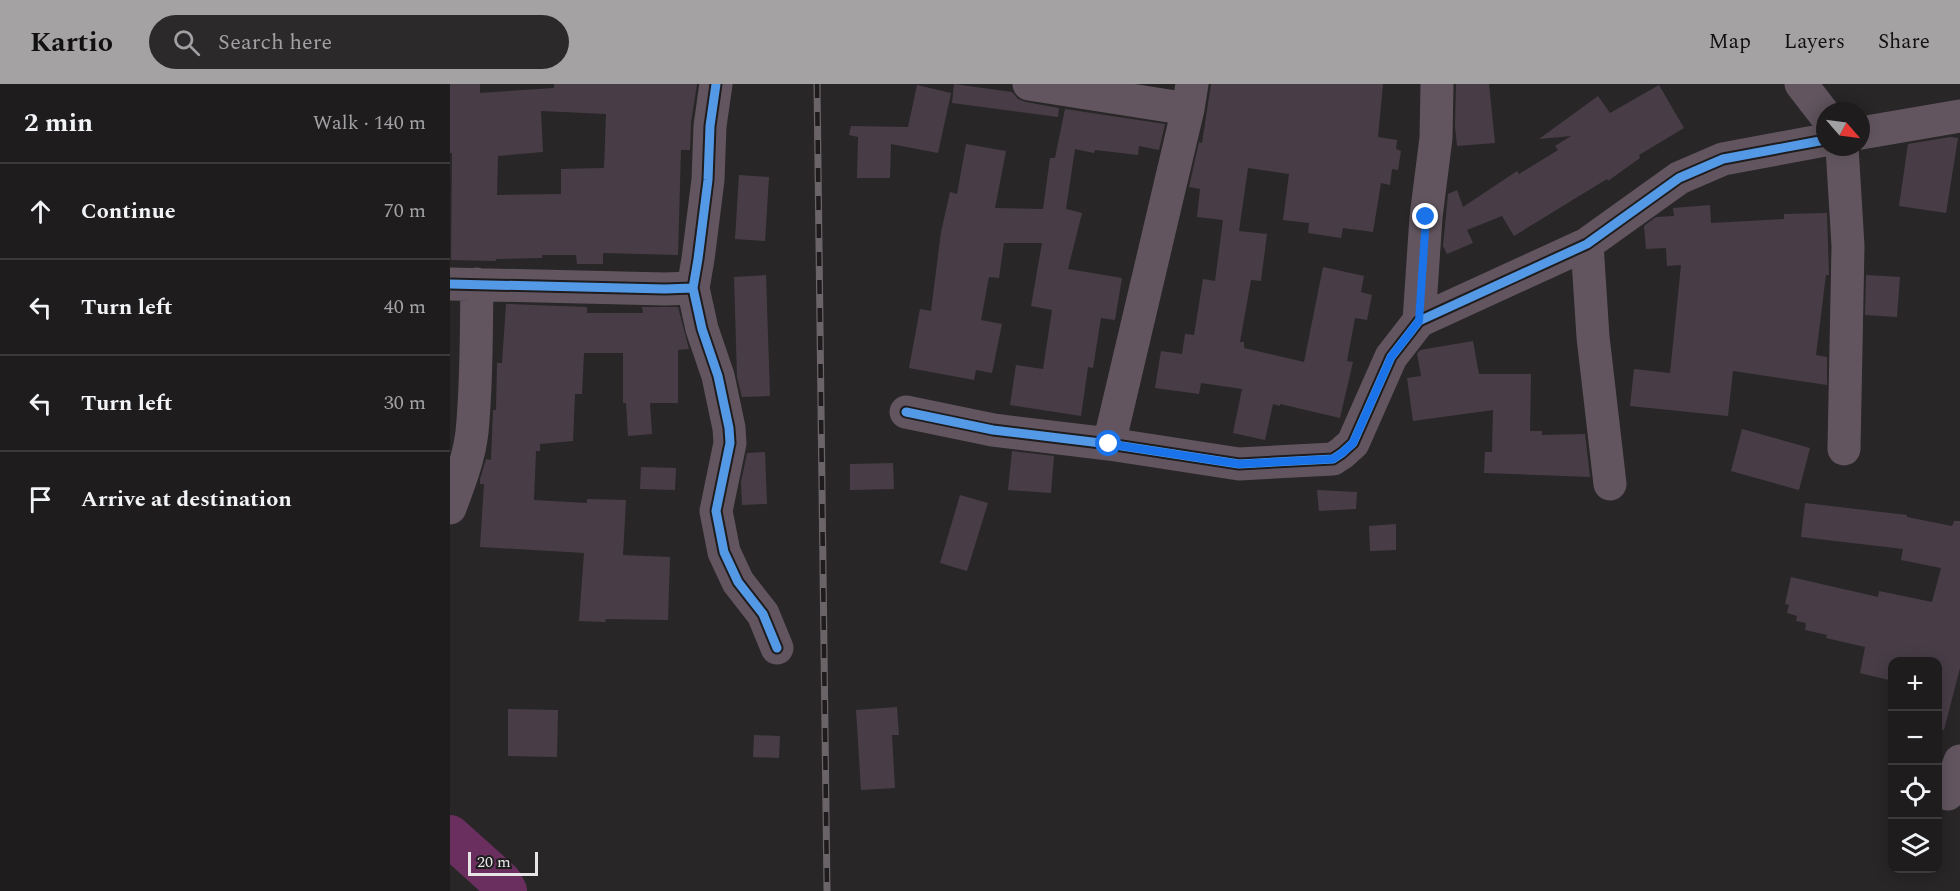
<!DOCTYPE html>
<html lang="en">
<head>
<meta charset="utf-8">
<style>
	:root { --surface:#1e1c1d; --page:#2b292a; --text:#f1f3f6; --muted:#a1a1a4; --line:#3c3a3b; --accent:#a4a2a3 }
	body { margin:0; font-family:Spectral,serif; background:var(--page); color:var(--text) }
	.controls { position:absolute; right:18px; bottom:18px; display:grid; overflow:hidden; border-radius:12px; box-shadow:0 3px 15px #0003 }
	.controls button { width:54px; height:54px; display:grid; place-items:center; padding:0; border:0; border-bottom:2px solid var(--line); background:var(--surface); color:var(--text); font:30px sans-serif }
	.compass { position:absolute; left:1366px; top:18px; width:54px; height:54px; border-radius:50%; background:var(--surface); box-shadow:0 3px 15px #0003; rotate:118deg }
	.scale { position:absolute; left:18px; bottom:15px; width:70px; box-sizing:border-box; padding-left:6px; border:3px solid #e6e4e6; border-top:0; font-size:16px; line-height:21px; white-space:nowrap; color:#e6e4e6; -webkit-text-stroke:4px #1f1c1e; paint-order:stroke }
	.stop { position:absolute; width:18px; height:18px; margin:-14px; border:4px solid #1a73e8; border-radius:50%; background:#fff }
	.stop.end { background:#1a73e8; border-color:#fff; box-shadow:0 2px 6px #0008 }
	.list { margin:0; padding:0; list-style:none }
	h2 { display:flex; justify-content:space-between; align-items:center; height:78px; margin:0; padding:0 24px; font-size:26px }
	h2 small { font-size:20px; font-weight:400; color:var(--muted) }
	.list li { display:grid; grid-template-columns:39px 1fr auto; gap:18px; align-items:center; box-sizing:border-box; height:96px; padding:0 24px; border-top:2px solid var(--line) }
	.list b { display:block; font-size:22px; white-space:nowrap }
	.list em { font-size:20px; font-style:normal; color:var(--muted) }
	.icon { flex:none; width:33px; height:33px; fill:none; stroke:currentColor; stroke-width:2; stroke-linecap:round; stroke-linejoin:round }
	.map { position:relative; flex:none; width:1510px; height:807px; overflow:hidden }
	header { display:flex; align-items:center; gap:36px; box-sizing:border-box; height:84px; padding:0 30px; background:var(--accent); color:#111 }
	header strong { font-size:28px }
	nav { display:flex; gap:33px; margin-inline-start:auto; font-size:21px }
	.search { width:420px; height:54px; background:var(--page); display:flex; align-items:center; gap:15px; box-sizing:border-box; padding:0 21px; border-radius:33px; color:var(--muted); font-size:22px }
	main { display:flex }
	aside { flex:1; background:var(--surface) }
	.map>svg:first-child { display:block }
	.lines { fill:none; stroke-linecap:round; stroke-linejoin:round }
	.river { stroke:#6a2f5f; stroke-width:42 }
	.building { fill:#483d47; fill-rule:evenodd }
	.minor { stroke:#62555f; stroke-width:33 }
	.rail-casing { stroke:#6a6368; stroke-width:7 }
	.rail { stroke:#1f1c1e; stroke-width:4.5; stroke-dasharray:14; stroke-linecap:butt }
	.cycleway-casing { stroke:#1f1c1e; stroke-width:13 }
	.cycleway { stroke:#5399e6; stroke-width:9 }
	.route { stroke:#1a73e8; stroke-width:8 }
</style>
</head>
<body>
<header>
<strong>Kartio</strong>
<div class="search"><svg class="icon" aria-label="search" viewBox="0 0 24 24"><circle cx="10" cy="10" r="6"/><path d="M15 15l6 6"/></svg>Search here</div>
<nav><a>Map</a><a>Layers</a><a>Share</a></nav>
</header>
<main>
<aside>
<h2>2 min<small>Walk · 140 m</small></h2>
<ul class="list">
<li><svg class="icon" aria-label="ahead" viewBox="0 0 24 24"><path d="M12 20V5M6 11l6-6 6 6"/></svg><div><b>Continue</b></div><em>70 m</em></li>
<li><svg class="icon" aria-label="left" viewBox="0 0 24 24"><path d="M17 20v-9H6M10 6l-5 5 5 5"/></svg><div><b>Turn left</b></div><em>40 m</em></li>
<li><svg class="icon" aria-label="left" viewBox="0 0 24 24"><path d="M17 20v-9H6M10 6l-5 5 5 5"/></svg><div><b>Turn left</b></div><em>30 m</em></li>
<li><svg class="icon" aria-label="arrive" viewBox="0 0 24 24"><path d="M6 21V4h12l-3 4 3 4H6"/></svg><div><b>Arrive at destination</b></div></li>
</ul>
</aside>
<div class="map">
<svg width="1510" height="807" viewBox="0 0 1510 807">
	<rect width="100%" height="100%" fill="#282627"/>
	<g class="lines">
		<!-- river -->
		<path class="river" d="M 0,752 L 51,798 L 56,807"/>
	</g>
	<!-- building -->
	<path class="building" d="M 0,0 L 30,0 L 30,9 L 104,4 L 104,0 L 247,0 L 241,39 L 240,66 L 231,66 L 228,171 L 153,169 L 153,180 L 127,180 L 126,171 L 92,171 L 92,174 L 46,175 L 46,177 L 1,176 L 2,69 L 0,69 ZM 91,27 L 156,30 L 154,84 L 111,85 L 111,110 L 47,111 L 48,72 L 93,68 Z
		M 504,0 L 562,8 L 568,15 L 576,18 L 609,24 L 608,33 L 502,19 Z
		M 761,0 L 933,0 L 928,53 L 947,56 L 946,65 L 951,67 L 948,86 L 942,85 L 940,101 L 931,99 L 923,148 L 893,144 L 891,154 L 858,149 L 859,139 L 833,136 L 839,90 L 798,84 L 789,147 L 817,150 L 811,197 L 801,196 L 790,258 L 794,258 L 794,264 L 854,278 L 873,183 L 914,192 L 911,208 L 922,211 L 917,236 L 905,234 L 897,277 L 903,278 L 890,334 L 830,320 L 830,322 L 823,320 L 815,356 L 783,349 L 792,305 L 751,299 L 749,310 L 705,304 L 711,267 L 732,270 L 735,250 L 744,251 L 753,195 L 765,197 L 773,136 L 747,133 L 750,105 L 739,103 L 749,58 L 752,59 Z
		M 1006,0 L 1039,0 L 1045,59 L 1007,62 L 1005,42 Z
		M 467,1 L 501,9 L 488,69 L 441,60 L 440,94 L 407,94 L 408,53 L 399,51 L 401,42 L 458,43 Z
		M 1209,1 L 1234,44 L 1189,71 L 1190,74 L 1158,97 L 1157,95 L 1064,152 L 1052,132 L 1017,146 L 1023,159 L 997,170 L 993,162 L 998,110 L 1007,106 L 1013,123 L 1067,87 L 1069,90 L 1108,66 L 1105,62 L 1121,52 L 1089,55 L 1148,12 L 1160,29 Z
		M 615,25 L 715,40 L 709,66 L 689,62 L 688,71 L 645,66 L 644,69 L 625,65 L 616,125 L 632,129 L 618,185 L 672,194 L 665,236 L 651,234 L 643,284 L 638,283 L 631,332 L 560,321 L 566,281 L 593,285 L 602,226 L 581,222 L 592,159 L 554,159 L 549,194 L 539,193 L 531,236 L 552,240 L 542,289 L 526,286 L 524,296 L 459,284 L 470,225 L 481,227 L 491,148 L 500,108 L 507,110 L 516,60 L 556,67 L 545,124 L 593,125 L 600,74 L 605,74 Z
		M 1500,53 L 1508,54 L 1496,129 L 1449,122 L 1458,60 Z
		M 289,91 L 319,93 L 315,157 L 285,155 Z
		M 1260,121 L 1261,139 L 1334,135 L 1334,130 L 1377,129 L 1379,191 L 1376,191 L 1366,271 L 1377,273 L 1377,301 L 1283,287 L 1278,332 L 1180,322 L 1184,285 L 1220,289 L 1231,181 L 1217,182 L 1216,164 L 1196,165 L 1194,142 L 1206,133 L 1224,132 L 1223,124 Z
		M 316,191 L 320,312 L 292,313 L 287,293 L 284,193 Z
		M 1416,191 L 1450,193 L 1447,233 L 1415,231 Z
		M 56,220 L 137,223 L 137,229 L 193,229 L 192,223 L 228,223 L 239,265 L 228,266 L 228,319 L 200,319 L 202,350 L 178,352 L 176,319 L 173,319 L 173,269 L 134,269 L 132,310 L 125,310 L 123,357 L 90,360 L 90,367 L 86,367 L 84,416 L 137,419 L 137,415 L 176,416 L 173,471 L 220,473 L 218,536 L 156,535 L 155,538 L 129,537 L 134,469 L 30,463 L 34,400 L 30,400 L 30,395 L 36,375 L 41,376 L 43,326 L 46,326 L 47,279 L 52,279 Z
		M 1023,257 L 1029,290 L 1081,290 L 1080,347 L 1092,347 L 1092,351 L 1135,350 L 1140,393 L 1034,389 L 1035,368 L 1042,368 L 1043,326 L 963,337 L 957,294 L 971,292 L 967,270 L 970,266 Z
		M 1292,345 L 1360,364 L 1349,406 L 1281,387 Z
		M 562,367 L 604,372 L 601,409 L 558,406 Z
		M 315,368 L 317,420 L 292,421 L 291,398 L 297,369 Z
		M 443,379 L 444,405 L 400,406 L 400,380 Z
		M 191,383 L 226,384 L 225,406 L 190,405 Z
		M 867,406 L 907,408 L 906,425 L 869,427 Z
		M 510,411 L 538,419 L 517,487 L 490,479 Z
		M 1355,419 L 1457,431 L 1457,433 L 1502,442 L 1504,437 L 1510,437 L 1510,584 L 1494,646 L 1488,645 L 1488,578 L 1443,578 L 1443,597 L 1410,589 L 1415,563 L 1376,554 L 1377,551 L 1355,546 L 1356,539 L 1346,537 L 1347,532 L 1337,529 L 1339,521 L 1335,520 L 1341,493 L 1428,513 L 1429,507 L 1482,518 L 1491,484 L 1451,476 L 1453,465 L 1351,453 Z
		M 946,440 L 946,466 L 920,467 L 919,442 Z
		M 447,623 L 449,651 L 442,651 L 445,704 L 411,706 L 406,626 Z
		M 58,625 L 108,626 L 107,673 L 58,672 Z
		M 304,651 L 330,652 L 329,674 L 303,673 Z"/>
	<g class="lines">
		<!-- minor -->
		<path class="minor" d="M 579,0 L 738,25
			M 1351,0 L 1375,31
			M 1411,49 L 1510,32
			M 1392,63 L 1398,162 L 1394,365
			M 1137,160 L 1143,253 L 1160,400
			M 0,200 L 215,205 L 243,204 L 248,175 L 258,96 L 260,42 L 266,0
			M 243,204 L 252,245 L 268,292 L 279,344 L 280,359 L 266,427 L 274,468 L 288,498 L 313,530 L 327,564
			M 969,237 L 976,133 L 986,54 L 987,0
			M 456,328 L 543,346 L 659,360 L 789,380 L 883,375 L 892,369 L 903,359 L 941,273 L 969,237 L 1137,160 L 1229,94 L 1273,75 L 1375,56
			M 659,360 L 738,25 L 742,0
			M 0,424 C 9,400 19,374 22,348 C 27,299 26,250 27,200
			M 1498,710 L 1510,677"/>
		<defs>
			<path id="rail" d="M 367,0 L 377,807"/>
		</defs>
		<!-- rail casing -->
		<use href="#rail" class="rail-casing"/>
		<!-- rail -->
		<use href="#rail" class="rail"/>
		<defs>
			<path id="cycleway" d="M 0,200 L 215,205 L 243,204 L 248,175 L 258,96 L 260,42 L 266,0
				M 243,204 L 252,245 L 268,292 L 279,344 L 280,359 L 266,427 L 274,468 L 288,498 L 313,530 L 327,564
				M 456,328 L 543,346 L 659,360 L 789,380 L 883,375 L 892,369 L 903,359 L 941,273 L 969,237 L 1137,160 L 1229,94 L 1273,75 L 1375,56"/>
		</defs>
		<!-- cycleway casing -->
		<use href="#cycleway" class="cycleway-casing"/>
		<!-- cycleway -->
		<use href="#cycleway" class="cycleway"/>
	</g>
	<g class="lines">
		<!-- route -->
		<path class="route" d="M 659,360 L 789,380 L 883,375 L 892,369 L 903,359 L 941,273 L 969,237 L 976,133"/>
	</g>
</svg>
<div class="controls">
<button>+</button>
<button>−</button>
<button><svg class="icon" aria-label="locate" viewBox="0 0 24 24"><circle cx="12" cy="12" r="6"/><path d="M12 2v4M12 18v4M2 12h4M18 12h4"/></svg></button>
<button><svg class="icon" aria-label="layers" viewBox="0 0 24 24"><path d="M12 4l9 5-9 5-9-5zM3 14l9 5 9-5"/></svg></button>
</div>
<svg class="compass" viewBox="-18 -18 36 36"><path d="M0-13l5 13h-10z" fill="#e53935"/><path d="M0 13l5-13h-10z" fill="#a1a1a4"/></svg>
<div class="scale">20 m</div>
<div class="stop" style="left:659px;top:360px"></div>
<div class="stop end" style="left:976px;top:133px"></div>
</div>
</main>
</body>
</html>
